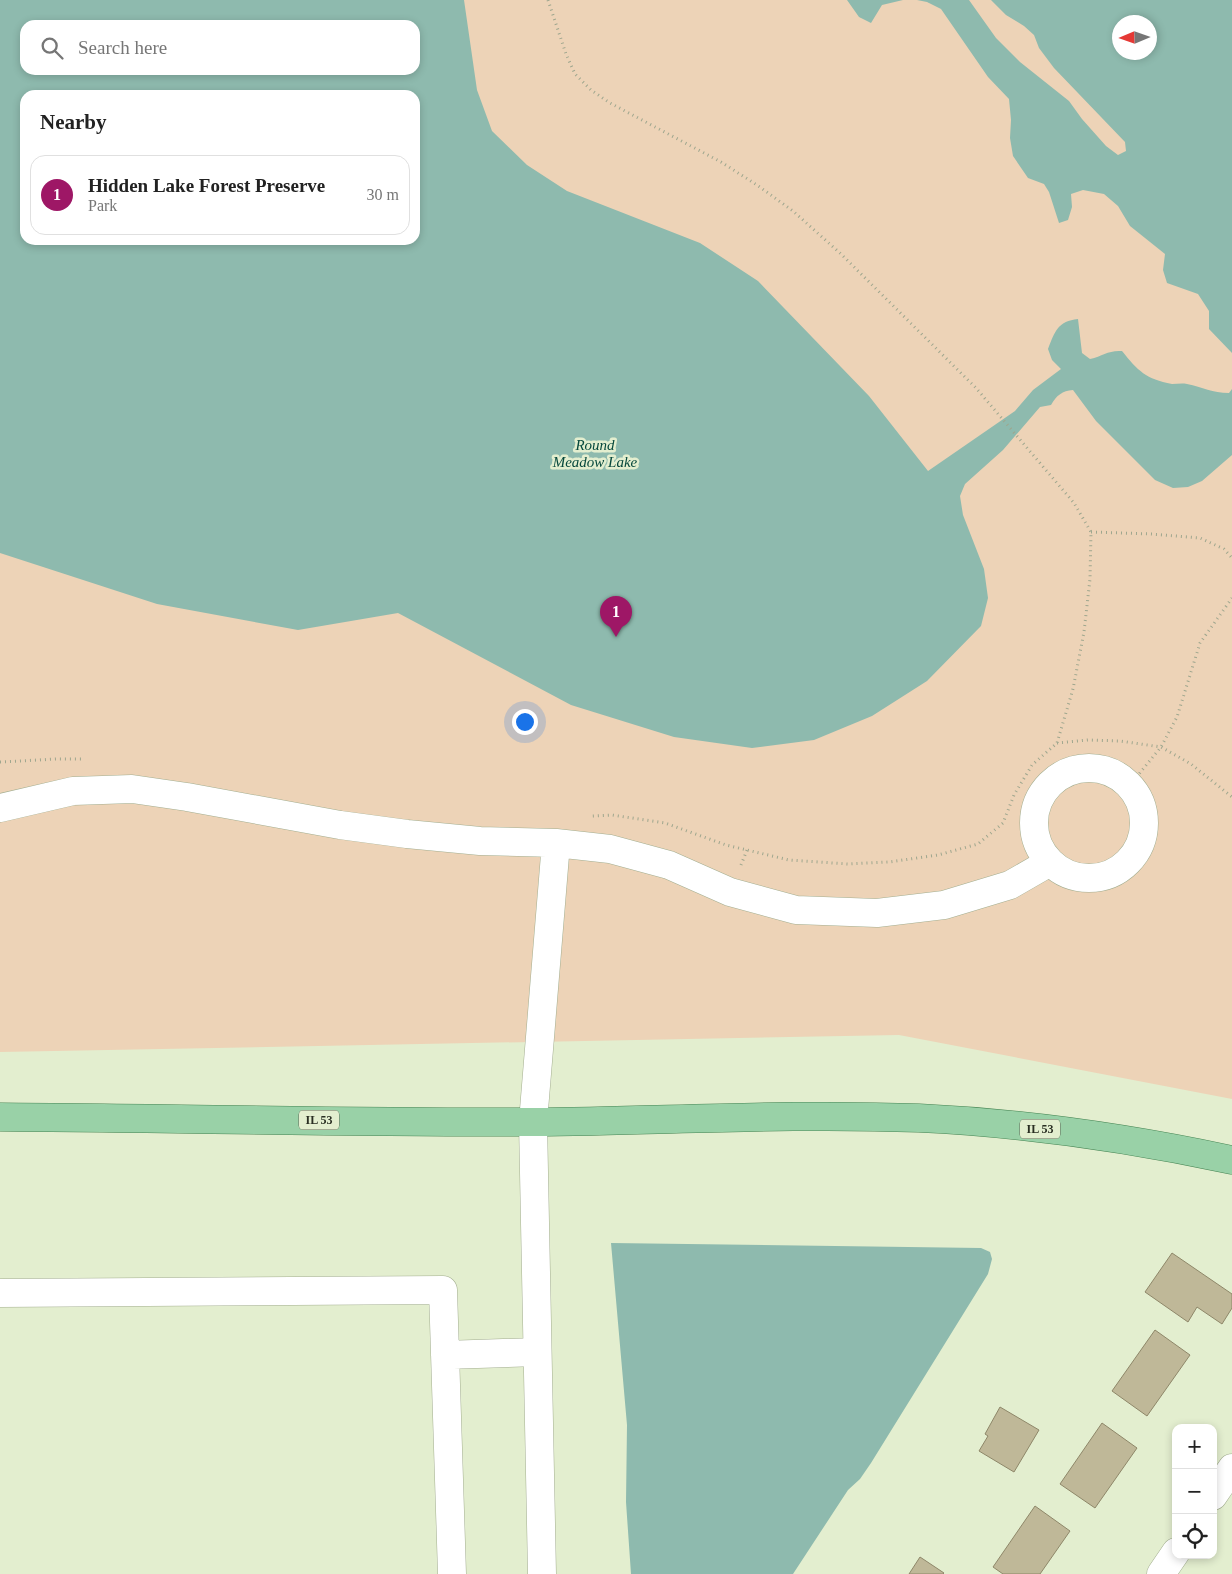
<!DOCTYPE html>
<html lang="en">
<head>
<meta charset="utf-8">
<style>
	:root { --surface:#fff; --page:#f2f2f2; --text:#222; --muted:#767676; --line:#e0e0e0; --accent:#9e1766 }
	body { margin:0; font-family:Georgia,serif; background:var(--page); color:var(--text) }
	.controls { position:absolute; right:15px; bottom:15px; display:grid; overflow:hidden; border-radius:10px; box-shadow:0 2px 8px #0003 }
	.controls button { width:45px; height:45px; display:grid; place-items:center; padding:0; border:0; border-bottom:1px solid var(--line); background:var(--surface); color:var(--text); font:25px sans-serif }
	.compass { position:absolute; left:1112px; top:15px; width:45px; height:45px; border-radius:50%; background:var(--surface); box-shadow:0 2px 8px #0003; rotate:268deg }
	.you { position:absolute; left:524px; top:721px; width:18px; height:18px; margin:-12px; border:4px solid #fff; border-radius:50%; background:#1a73e8; box-shadow:0 0 0 8px #1a73e833 }
	.badge { display:grid; place-items:center; width:32px; height:32px; border-radius:50%; background:var(--accent); color:#fff; font-size:16px; font-weight:700 }
	.pin { position:absolute; translate:-50% -41px; filter:drop-shadow(0 1px 2px #0008) }
	.pin::after { content:''; position:absolute; top:26px; width:18px; height:15px; background:inherit; clip-path:polygon(0 0,100% 0,50% 100%) }
	.list { margin:0; padding:0; list-style:none }
	h2 { display:flex; justify-content:space-between; align-items:center; height:65px; margin:0; padding:0 20px; font-size:21px }
	h2 small { font-size:16px; font-weight:400; color:var(--muted) }
	.list li { display:grid; grid-template-columns:32px 1fr auto; gap:15px; align-items:center; box-sizing:border-box; height:80px; margin:0 10px 10px; padding:0 10px; border:1px solid var(--line); border-radius:15px }
	.list b { display:block; font-size:19px; white-space:nowrap }
	.list p { margin:0; font-size:16px; white-space:nowrap; color:var(--muted) }
	.list em { font-size:16px; font-style:normal; color:var(--muted) }
	.icon { flex:none; width:28px; height:28px; fill:none; stroke:currentColor; stroke-width:2; stroke-linecap:round; stroke-linejoin:round }
	.map { position:relative; flex:none; width:1232px; height:1574px; overflow:hidden }
	.search { position:absolute; background:var(--surface); box-shadow:0 2px 8px #0003; left:20px; top:20px; width:400px; height:55px; display:flex; align-items:center; gap:12px; box-sizing:border-box; padding:0 18px; border-radius:15px; color:var(--muted); font-size:19px }
	.panel { position:absolute; background:var(--surface); box-shadow:0 2px 8px #0003; left:20px; top:90px; width:400px; height:155px; border-radius:15px }
	.map>svg:first-child { display:block }
	.green { fill:#edd3b7; fill-rule:evenodd }
	.water { fill:#8ebaae; fill-rule:evenodd }
	.building { fill:#bfb898; stroke:#8e8769 }
	.lines { fill:none; stroke-linecap:round; stroke-linejoin:round }
	.minor-casing { stroke:#a3ae90; stroke-width:29 }
	.major-casing { stroke:#468453; stroke-width:29 }
	.path { stroke:#9ea68e; stroke-width:3; stroke-dasharray:1 4; stroke-linecap:butt }
	.minor { stroke:#fff; stroke-width:28 }
	.major { stroke:#99d1a7; stroke-width:28 }
	.labels { text-anchor:middle; stroke-width:5; stroke-linejoin:round; paint-order:stroke }
	.shield { fill:#e3eecf; stroke:#616856; stroke-width:1 }
	.shield-label { font-size:12px; font-weight:bold; fill:#292e22 }
	.water-label { font-size:15px; font-style:italic; fill:#06483c; stroke:#e3eecf }
</style>
</head>
<body>
<div class="map">
<svg width="1232" height="1574" viewBox="0 0 1232 1574">
	<rect width="100%" height="100%" fill="#e3eecf"/>
	<!-- green -->
	<path class="green" d="M 0,0 L 1232,0 L 1232,1099 L 899,1035 L 0,1052 ZM 1120,22 L 1150,22 L 1150,52 L 1120,52 ZM 25,25 L 415,25 L 415,70 L 25,70 ZM 25,95 L 415,95 L 415,240 L 25,240 Z"/>
	<!-- water -->
	<path class="water" d="M 0,0 L 464,0 L 477,90 L 492,131 L 527,165 L 567,191 L 700,243 L 758,281 L 869,396 L 928,471 L 1015,411 L 1033,390 L 1061,369 L 1052,360 L 1048,349 C 1055,331 1058,321 1078,319 L 1082,353 L 1090,359 C 1103,356 1108,350 1122,351 C 1138,371 1146,379 1172,384 C 1177,384 1182,383 1187,384 C 1203,387 1212,393 1229,393 L 1232,389 L 1232,455 L 1202,481 L 1188,487 L 1173,488 L 1155,480 L 1096,421 L 1073,390 C 1062,391 1057,395 1051,405 L 1040,407 L 1003,450 L 965,484 L 960,496 L 963,515 L 984,569 L 988,598 L 981,626 L 927,681 L 872,716 L 814,740 L 752,748 L 674,737 L 571,705 L 398,613 L 298,630 L 157,604 L 0,553 ZM 25,25 L 415,25 L 415,70 L 25,70 ZM 25,95 L 415,95 L 415,240 L 25,240 Z
		M 847,0 L 903,0 L 882,5 L 871,23 L 859,17 Z
		M 917,0 L 969,0 L 996,38 L 1020,62 L 1069,101 L 1082,119 L 1106,146 L 1118,155 L 1126,151 L 1125,142 L 1054,68 L 1039,48 L 1034,35 L 1024,26 L 1006,15 L 991,0 L 1232,0 L 1232,353 L 1209,329 L 1209,311 L 1198,294 L 1167,283 L 1163,270 L 1165,254 L 1130,226 L 1118,206 L 1104,194 L 1083,190 L 1071,194 L 1072,207 L 1068,220 L 1059,223 L 1049,192 L 1044,184 L 1028,178 L 1013,156 L 1010,138 L 1011,120 L 1009,99 L 988,77 L 941,9 L 927,2 ZM 1120,22 L 1150,22 L 1150,52 L 1120,52 Z
		M 611,1243 L 981,1248 L 990,1252 L 992,1259 L 988,1274 L 871,1463 L 860,1479 L 848,1490 L 793,1574 L 631,1574 L 626,1502 L 627,1425 Z"/>
	<!-- building -->
	<path class="building" d="M 1172,1253 L 1232,1294 L 1232,1308 L 1222,1324 L 1197,1307 L 1188,1322 L 1145,1292 Z
		M 1155,1330 L 1190,1355 L 1147,1416 L 1112,1391 Z
		M 1000,1407 L 1039,1430 L 1014,1472 L 979,1451 L 988,1436 L 985,1434 Z
		M 1102,1423 L 1137,1448 L 1095,1508 L 1060,1484 Z
		M 1035,1506 L 1070,1531 L 1040,1574 L 1003,1574 L 993,1567 Z
		M 920,1557 L 944,1573 L 943,1574 L 909,1574 Z"/>
	<g class="lines">
		<defs>
			<path id="minor" d="M1034 823a55 55 0 1 1 110 0a55 55 0 1 1-110 0Z
				M 0,808 L 73,791 L 132,789 L 187,797 L 340,825 L 407,834 L 480,841 L 556,843 L 610,849 L 669,865 L 730,892 L 796,910 L 877,913 L 944,905 L 1010,885 L 1050,862
				M 0,1293 L 443,1290 L 452,1574
				M 445,1355 L 537,1352
				M 1213,1496 L 1232,1468
				M 542,1574 L 533,1122 L 556,843
				M 1161,1574 L 1176,1552"/>
			<path id="major" d="M 0,1117 C 178,1118 356,1123 534,1122 C 662,1121 790,1113 919,1118 C 1024,1123 1129,1138 1232,1160"/>
		</defs>
		<!-- minor casing -->
		<use href="#minor" class="minor-casing"/>
		<!-- major casing -->
		<use href="#major" class="major-casing"/>
		<!-- path -->
		<path class="path" d="M 548,0 L 566,54 L 575,74 L 591,90 L 610,103 L 721,162 L 757,185 L 793,211 L 841,254 L 976,388 L 1074,503 L 1091,532 L 1090,579 L 1084,632 L 1073,689 L 1057,743 L 1032,765 L 1014,795 L 1003,823 L 978,844 L 938,855 L 889,862 L 848,864 L 789,860 L 726,845 L 665,823 L 612,815 L 592,816
			M 1091,532 L 1151,534 L 1200,538 L 1224,549 L 1232,558
			M 1057,743 L 1088,740 L 1120,741 L 1161,747 L 1191,764 L 1232,797
			M 0,762 L 57,759 L 83,759
			M 1130,785 L 1161,747 L 1177,717 L 1200,643 L 1232,598
			M 741,865 L 747,850"/>
		<!-- minor -->
		<use href="#minor" class="minor"/>
		<!-- major -->
		<use href="#major" class="major"/>
	</g>
	<g class="labels">
		<!-- shield labels -->
		<g class="shield">
			<rect x="299" y="1110.5" width="40" height="19" rx="4"/>
			<rect x="1020" y="1119.5" width="40" height="19" rx="4"/>
		</g>
		<g class="shield-label">
			<text x="319" y="1124">IL 53</text>
			<text x="1040" y="1133">IL 53</text>
		</g>
		<!-- water labels -->
		<g class="water-label">
			<text x="595" y="450">Round<tspan x="595" dy="17">Meadow Lake</tspan></text>
		</g>
	</g>
</svg>
<div class="controls">
<button>+</button>
<button>−</button>
<button><svg class="icon" aria-label="locate" viewBox="0 0 24 24"><circle cx="12" cy="12" r="6"/><path d="M12 2v4M12 18v4M2 12h4M18 12h4"/></svg></button>
</div>
<svg class="compass" viewBox="-18 -18 36 36"><path d="M0-13l5 13h-10z" fill="#e53935"/><path d="M0 13l5-13h-10z" fill="#767676"/></svg>
<div class="you"></div>
<div class="pin badge" style="left:616px;top:637px">1</div>
<div class="search"><svg class="icon" aria-label="search" viewBox="0 0 24 24"><circle cx="10" cy="10" r="6"/><path d="M15 15l6 6"/></svg>Search here</div>
<section class="panel">
<h2>Nearby<small></small></h2>
<ul class="list">
<li><span class="badge">1</span><div><b>Hidden Lake Forest Preserve</b><p>Park</p></div><em>30 m</em></li>
</ul>
</section>
</div>
</body>
</html>
